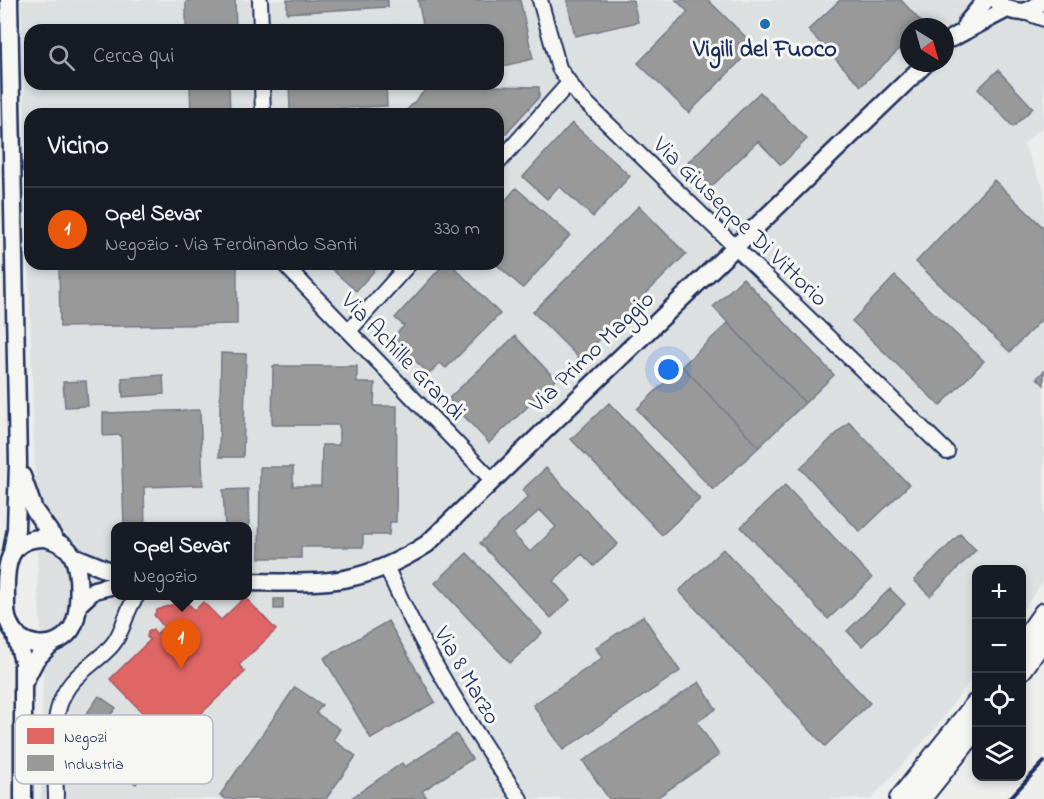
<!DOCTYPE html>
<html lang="it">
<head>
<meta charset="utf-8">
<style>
	:root { --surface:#171b24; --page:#242831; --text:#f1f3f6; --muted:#9ea1a6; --line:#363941; --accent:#ea580c }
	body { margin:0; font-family:"Indie Flower",sans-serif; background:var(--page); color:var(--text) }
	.controls { position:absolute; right:18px; bottom:18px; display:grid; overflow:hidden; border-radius:12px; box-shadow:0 3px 9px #0003 }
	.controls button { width:54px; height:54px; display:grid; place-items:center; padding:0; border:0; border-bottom:2px solid var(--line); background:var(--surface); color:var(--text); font:30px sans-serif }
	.compass { position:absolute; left:900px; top:18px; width:54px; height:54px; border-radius:50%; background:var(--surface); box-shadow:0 3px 9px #0003; rotate:143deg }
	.you { position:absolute; left:669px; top:370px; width:21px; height:21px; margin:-15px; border:4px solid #fff; border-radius:50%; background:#1a73e8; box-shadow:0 0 0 9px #1a73e833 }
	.badge { display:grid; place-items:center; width:39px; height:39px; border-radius:50%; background:var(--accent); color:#fff; font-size:20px; font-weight:700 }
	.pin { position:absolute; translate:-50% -50px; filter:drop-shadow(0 2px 3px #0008) }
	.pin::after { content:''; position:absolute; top:32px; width:21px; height:18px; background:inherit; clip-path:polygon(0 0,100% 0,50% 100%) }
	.popup { position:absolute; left:111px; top:522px; width:141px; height:78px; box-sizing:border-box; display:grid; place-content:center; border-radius:12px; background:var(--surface); filter:drop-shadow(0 2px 4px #0005); font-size:20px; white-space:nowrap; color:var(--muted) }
	.popup b { font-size:22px; color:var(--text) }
	.popup::after { content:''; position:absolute; left:50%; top:100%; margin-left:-12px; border:12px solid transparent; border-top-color:var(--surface) }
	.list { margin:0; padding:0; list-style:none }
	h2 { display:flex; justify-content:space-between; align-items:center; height:78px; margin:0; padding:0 24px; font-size:26px }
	h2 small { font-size:20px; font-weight:400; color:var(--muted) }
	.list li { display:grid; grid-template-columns:39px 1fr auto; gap:18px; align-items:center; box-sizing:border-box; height:84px; padding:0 24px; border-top:2px solid var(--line) }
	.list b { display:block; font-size:22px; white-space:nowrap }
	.list p { margin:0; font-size:20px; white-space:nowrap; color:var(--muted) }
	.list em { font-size:20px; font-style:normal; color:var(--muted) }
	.icon { flex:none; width:33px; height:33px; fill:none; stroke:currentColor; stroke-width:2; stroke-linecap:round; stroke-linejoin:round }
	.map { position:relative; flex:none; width:1044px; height:799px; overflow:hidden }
	.search { position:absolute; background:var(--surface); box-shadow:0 3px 9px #0003; left:24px; top:24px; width:480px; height:66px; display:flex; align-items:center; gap:15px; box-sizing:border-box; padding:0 21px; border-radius:18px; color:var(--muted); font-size:22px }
	.panel { position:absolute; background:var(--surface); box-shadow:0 3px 9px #0003; left:24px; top:108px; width:480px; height:162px; border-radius:18px }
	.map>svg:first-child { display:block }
	.built { fill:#dde0e1; fill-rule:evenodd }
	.shops { fill:#e06666; stroke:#a55664; stroke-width:1.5 }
	.industry { fill:#999; stroke:#737987; stroke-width:1.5; fill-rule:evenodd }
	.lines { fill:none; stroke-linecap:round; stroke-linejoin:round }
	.minor-casing { stroke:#1b2f5e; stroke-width:18 }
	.major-casing { stroke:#1b2f5e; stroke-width:21 }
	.highway-casing { stroke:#1b2f5e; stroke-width:24 }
	.minor { stroke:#f6f6f2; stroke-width:14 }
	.major { stroke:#f6f6f2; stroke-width:16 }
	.highway { stroke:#f6f6f2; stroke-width:20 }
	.rail { stroke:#1b2f5e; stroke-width:4 }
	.poi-dot { fill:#1f6fb2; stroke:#f6f6f2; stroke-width:2 }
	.labels { text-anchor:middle; stroke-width:6; stroke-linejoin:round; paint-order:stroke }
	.poi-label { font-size:24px; font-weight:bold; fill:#1b2f5e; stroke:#f6f6f2 }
	.street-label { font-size:24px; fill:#1b2f5e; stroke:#f6f6f2 }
	.key { fill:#f6f6f2; stroke:#b4bac6; stroke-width:1.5 }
	.key-label { font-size:16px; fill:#1b2f5e }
</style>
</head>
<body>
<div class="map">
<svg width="1044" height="799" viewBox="0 0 1044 799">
	<rect width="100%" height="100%" fill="#edeeec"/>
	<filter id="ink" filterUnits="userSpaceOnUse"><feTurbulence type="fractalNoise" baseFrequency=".0167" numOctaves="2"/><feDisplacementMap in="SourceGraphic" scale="12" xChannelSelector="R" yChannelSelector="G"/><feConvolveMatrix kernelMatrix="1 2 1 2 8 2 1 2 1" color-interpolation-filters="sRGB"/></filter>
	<g filter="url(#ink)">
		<!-- built -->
		<path class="built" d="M 21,0 L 1044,0 L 1044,126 L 1023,144 L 1044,188 L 1044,580 L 1022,611 L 1022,570 L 976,570 L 976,672 L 935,729 L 871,799 L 41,799 L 43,663 L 38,588 ZM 909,27 L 945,27 L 945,63 L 909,63 ZM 30,30 L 498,30 L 498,84 L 30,84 ZM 30,114 L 498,114 L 498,264 L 30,264 ZM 115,526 L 247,526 L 247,596 L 115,596 Z"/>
		<!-- shops -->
		<path class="shops" d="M 245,597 L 276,630 L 239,665 L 245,672 L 171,742 L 110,679 L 150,640 L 147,637 L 148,632 L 153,629 L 156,634 L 164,627 L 154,615 L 157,610 L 184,600 L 195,610 L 203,602 L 221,620 Z"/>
		<!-- industry -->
		<path class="industry" d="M 194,0 L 235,0 L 236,30 L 186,30 L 186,2 Z
			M 287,0 L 388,0 L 388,7 L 287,13 Z
			M 418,0 L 520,0 L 533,59 L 499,67 L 498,30 L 424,30 Z
			M 567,0 L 633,0 L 638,22 L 575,36 Z
			M 676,0 L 708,0 L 755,46 L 689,113 L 638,63 L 688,12 Z
			M 840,0 L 901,0 L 924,25 L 909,27 L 909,40 L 861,86 L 808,30 Z
			M 403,25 L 403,30 L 303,30 Z
			M 998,70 L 1033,108 L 1013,127 L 978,89 Z
			M 229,84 L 230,114 L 191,114 L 190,86 Z
			M 289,84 L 386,84 L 387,106 L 290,111 Z
			M 430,85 L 539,87 L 539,97 L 498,142 L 498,114 L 407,114 L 405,112 Z
			M 760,92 L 807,139 L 781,165 L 758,141 L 711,187 L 687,163 Z
			M 572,123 L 630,176 L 593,217 L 559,186 L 547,199 L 523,177 Z
			M 994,180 L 1044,228 L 1044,317 L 1010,352 L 916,262 Z
			M 516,188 L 570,235 L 523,288 L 496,264 L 498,264 L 498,209 Z
			M 639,206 L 686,254 L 580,359 L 533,312 Z
			M 59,264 L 237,264 L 237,324 L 60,327 Z
			M 326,264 L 380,264 L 356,291 Z
			M 444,264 L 451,264 L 500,314 L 446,368 L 440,363 L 429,374 L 392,338 L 404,326 L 395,318 Z
			M 895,276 L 984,361 L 940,406 L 852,321 Z
			M 743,278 L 834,375 L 805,403 L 713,307 Z
			M 728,323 L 805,403 L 759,447 L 682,366 Z
			M 515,336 L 556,380 L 489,443 L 448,399 Z
			M 221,353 L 246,354 L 243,457 L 219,457 Z
			M 273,366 L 357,366 L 357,383 L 375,383 L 374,406 L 397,406 L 396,522 L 390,522 L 389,535 L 363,535 L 363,547 L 301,547 L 301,558 L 259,558 L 260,467 L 293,467 L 293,486 L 321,486 L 322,445 L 339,445 L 339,425 L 272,425 Z
			M 682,366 L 759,447 L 713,490 L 637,409 Z
			M 1044,371 L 1044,385 L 1037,378 Z
			M 163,375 L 164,394 L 123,397 L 122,378 Z
			M 86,381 L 88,406 L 65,407 L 63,382 Z
			M 609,403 L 700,499 L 662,535 L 571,439 Z
			M 200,410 L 203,485 L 144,487 L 145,526 L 124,526 L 121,435 L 103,436 L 103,413 Z
			M 849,422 L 909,485 L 860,532 L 800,468 Z
			M 546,468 L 618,544 L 594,566 L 582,554 L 553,581 L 570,600 L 551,618 L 480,543 L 528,497 L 522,490 ZM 540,510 L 556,527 L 530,552 L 513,534 Z
			M 785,485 L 872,578 L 828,619 L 741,527 Z
			M 248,489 L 250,557 L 247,558 L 247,526 L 225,526 L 223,490 Z
			M 960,534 L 976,550 L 930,596 L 914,580 Z
			M 723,549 L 870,703 L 825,746 L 679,591 Z
			M 467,553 L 542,633 L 510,663 L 435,583 Z
			M 890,589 L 905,604 L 862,646 L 847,631 Z
			M 274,599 L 283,599 L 283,609 L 274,609 Z
			M 643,616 L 680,671 L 563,750 L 533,705 L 602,658 L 596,648 Z
			M 388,621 L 435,702 L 371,739 L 324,658 Z
			M 699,682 L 716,709 L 697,722 L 719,755 L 655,799 L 609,799 L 583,761 Z
			M 295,687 L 322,705 L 316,713 L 340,729 L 333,740 L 356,756 L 326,799 L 226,799 L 220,795 Z
			M 99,696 L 116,708 L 108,718 L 158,753 L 136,784 L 84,747 L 94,733 L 80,723 Z
			M 456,734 L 472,759 L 422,791 L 428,799 L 350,799 L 402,763 L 405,767 Z"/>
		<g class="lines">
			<defs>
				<path id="minor" d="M 260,0 L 261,30
					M 540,0 L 559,68 L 578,95 L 947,452
					M 1024,12 L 1044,19
					M 262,84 L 263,114
					M 498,163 L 569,83
					M 284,264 L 492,480
					M 349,331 L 409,264
					M 387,568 C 422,650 470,725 520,799
					M 56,799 C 56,764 47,716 69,686 C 81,669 100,660 113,644 C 125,629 125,610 137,596"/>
				<path id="major" d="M 9,0 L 18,463 L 16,529 L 12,552
					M 999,3 C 1013,15 1031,15 1042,0
					M 966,24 L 986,0
					M 952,38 L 1007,9
					M 22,476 L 34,510 L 56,541
					M 46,538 C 56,541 67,546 72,555 C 81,571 81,617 70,631 C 53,652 19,648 9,623 C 5,615 6,605 6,596 C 5,566 7,537 46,538 Z
					M 73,556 L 115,573
					M 247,582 C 323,583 360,587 427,544 L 926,63
					M 78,605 L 94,590 L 115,585
					M 15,634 L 23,661 L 23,799
					M 24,682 L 36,659 L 51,644"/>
				<path id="highway" d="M 1022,644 L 1044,613
					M 1022,669 L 1044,638
					M 900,799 L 976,704
					M 920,799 L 976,729"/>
			</defs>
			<!-- minor casing -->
			<use href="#minor" class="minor-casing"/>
			<!-- major casing -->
			<use href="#major" class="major-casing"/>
			<!-- highway casing -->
			<use href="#highway" class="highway-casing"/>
			<!-- minor -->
			<use href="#minor" class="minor"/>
			<!-- major -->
			<use href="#major" class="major"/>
			<!-- highway -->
			<use href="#highway" class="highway"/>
			<!-- rail -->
			<path class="rail" d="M 1009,799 L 1044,762"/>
		</g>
	</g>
	<!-- markers -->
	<circle class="poi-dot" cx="765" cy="24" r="6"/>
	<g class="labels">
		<!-- poi labels -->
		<g class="poi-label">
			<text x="765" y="56">Vigili del Fuoco</text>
		</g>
		<!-- street labels -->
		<g class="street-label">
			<text transform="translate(741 221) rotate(44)" y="8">Via Giuseppe Di Vittorio</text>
			<text transform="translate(591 351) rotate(-44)" y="8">Via Primo Maggio</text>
			<text transform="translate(404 356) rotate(46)" y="8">Via Achille Grandi</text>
			<text transform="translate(468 675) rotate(60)" y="8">Via 8 Marzo</text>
		</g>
	</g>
	<!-- legend -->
	<rect x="15" y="715" width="198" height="69" rx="9" class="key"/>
	<rect x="27" y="728" width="27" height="16" fill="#e06666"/>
	<rect x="27" y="755" width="27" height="16" fill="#999"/>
	<g class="key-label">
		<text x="64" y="742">Negozi</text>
		<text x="64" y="769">Industria</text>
	</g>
</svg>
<div class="controls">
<button>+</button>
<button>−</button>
<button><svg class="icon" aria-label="locate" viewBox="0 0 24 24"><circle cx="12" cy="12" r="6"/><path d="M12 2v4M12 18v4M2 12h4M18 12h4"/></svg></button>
<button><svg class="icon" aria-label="layers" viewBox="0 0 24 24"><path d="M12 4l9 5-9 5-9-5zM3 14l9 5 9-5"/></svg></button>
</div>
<svg class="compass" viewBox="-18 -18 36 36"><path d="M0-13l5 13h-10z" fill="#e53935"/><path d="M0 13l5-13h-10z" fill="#9ea1a6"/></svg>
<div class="you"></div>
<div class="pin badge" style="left:181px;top:669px">1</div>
<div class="popup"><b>Opel Sevar</b>Negozio</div>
<div class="search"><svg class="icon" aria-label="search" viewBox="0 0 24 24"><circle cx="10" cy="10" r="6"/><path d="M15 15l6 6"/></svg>Cerca qui</div>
<section class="panel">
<h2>Vicino<small></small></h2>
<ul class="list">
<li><span class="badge">1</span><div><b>Opel Sevar</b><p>Negozio · Via Ferdinando Santi</p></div><em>330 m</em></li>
</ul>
</section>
</div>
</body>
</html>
